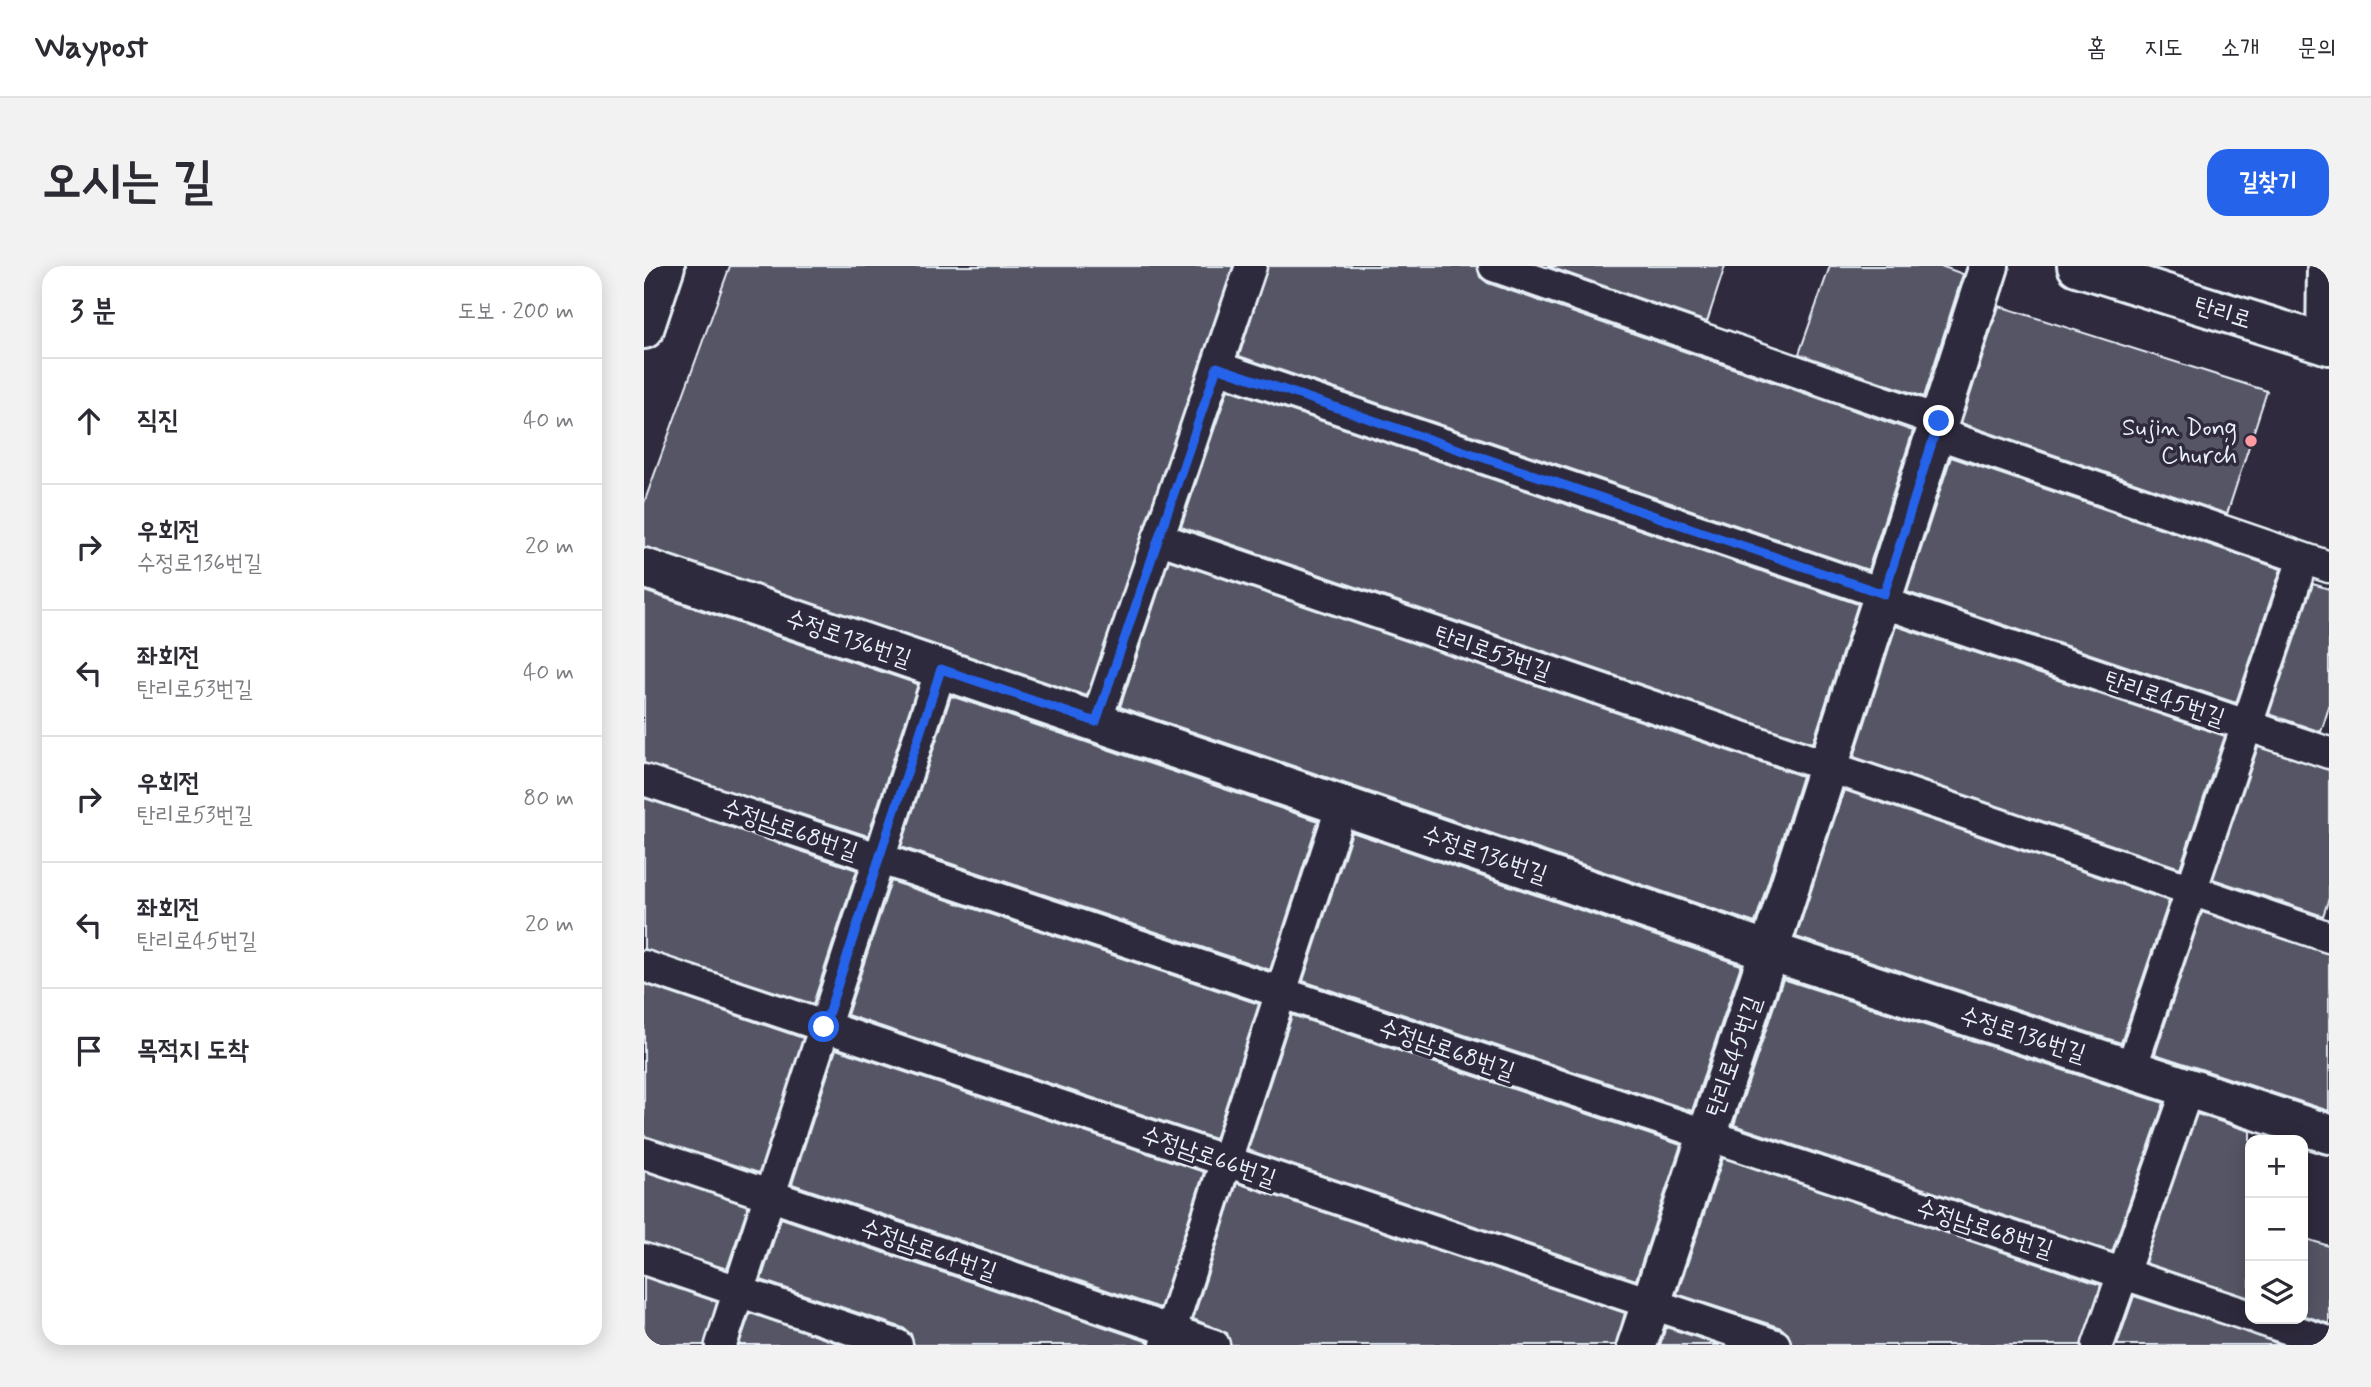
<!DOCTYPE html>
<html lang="ko">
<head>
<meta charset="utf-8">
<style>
	:root { --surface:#fff; --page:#f2f2f3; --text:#2b2b33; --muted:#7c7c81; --line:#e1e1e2; --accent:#2563eb }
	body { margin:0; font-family:Mynerve,"Poor Story",sans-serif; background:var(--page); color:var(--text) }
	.controls { position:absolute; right:21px; bottom:21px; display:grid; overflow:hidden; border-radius:14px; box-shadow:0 4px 18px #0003 }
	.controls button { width:63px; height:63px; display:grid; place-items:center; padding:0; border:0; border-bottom:2px solid var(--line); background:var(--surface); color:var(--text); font:35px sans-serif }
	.stop { position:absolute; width:21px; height:21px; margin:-16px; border:5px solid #2563eb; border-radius:50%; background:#fff }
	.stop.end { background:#2563eb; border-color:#fff; box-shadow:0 2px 7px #0008 }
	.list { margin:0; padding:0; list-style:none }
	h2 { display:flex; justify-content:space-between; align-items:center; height:91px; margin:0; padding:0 28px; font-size:30px }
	h2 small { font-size:23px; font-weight:400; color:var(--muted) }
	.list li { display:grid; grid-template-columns:46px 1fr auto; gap:21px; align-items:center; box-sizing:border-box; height:126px; padding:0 28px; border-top:2px solid var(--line) }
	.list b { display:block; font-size:26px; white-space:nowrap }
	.list p { margin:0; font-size:23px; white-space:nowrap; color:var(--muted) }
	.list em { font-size:23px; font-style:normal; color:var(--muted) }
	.icon { flex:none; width:38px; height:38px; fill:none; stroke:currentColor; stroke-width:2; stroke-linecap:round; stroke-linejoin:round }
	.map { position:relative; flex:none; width:1685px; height:1079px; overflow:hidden; border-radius:21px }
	header { display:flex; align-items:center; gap:42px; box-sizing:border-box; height:98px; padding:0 35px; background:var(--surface); border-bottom:2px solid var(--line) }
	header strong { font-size:33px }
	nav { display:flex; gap:38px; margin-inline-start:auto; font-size:24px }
	.intro { display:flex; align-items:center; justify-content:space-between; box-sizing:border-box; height:168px; padding:0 42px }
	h1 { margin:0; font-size:49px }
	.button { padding:18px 32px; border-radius:21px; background:var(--accent); color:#fff; font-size:24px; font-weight:700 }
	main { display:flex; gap:42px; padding:0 42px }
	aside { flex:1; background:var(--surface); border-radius:21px; box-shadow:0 4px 18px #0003 }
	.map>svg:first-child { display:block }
	.building { fill:#575565; stroke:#e8f1f8; stroke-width:2 }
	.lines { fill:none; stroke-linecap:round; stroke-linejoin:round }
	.lane-casing { stroke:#e8f1f8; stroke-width:35 }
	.street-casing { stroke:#e8f1f8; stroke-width:44 }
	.secondary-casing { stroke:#e8f1f8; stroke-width:44 }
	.lane { stroke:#2f2a3d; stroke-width:30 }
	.street { stroke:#2f2a3d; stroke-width:38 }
	.secondary { stroke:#2f2a3d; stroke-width:38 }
	.route { stroke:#2563eb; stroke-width:9 }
	.poi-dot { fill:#ff9aa2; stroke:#2f2a3d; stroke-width:2.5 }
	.labels { text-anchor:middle; stroke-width:7; stroke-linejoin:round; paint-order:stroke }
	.street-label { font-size:24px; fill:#e8f1f8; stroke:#2f2a3d }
	.poi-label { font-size:24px; fill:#e8f1f8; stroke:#2f2a3d; text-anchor:end }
</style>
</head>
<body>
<header>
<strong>Waypost</strong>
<nav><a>홈</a><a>지도</a><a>소개</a><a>문의</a></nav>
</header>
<div class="intro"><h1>오시는 길</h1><a class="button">길찾기</a></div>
<main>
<aside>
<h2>3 분<small>도보 · 200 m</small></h2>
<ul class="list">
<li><svg class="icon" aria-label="ahead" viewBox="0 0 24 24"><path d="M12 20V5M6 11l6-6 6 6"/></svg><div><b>직진</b></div><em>40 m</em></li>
<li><svg class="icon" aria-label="right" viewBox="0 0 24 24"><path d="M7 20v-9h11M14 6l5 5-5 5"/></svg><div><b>우회전</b><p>수정로136번길</p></div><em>20 m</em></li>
<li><svg class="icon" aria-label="left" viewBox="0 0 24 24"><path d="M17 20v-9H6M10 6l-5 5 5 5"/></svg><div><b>좌회전</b><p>탄리로53번길</p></div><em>40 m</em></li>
<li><svg class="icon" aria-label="right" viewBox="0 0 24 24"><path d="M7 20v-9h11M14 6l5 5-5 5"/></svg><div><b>우회전</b><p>탄리로53번길</p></div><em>80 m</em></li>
<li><svg class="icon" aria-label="left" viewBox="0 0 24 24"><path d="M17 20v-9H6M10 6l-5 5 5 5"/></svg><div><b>좌회전</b><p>탄리로45번길</p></div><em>20 m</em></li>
<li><svg class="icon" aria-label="arrive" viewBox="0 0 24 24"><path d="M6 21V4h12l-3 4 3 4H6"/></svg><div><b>목적지 도착</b></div></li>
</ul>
</aside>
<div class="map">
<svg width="1685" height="1079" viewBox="0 0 1685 1079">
	<rect width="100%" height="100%" fill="#2f2a3d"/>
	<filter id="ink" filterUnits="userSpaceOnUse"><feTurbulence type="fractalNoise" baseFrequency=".0143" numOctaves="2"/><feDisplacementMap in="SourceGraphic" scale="14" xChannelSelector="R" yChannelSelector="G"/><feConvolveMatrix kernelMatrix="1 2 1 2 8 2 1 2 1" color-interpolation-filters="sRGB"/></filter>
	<g filter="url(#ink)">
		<!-- building -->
		<path class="building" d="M 86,0 L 589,0 L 443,430 L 0,281 L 0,237 Z
			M 624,0 L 833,0 L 836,11 L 844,17 L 1269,165 L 1224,304 L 595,90 Z
			M 903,0 L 1081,0 L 1063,56 Z
			M 1186,0 L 1297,0 L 1319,8 L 1280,131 L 1155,88 Z
			M 1355,40 L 1623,125 L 1583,248 L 1317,157 Z
			M 584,123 L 1214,338 L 1169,477 L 537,261 Z
			M 1307,191 L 1637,303 L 1592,437 L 1263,326 Z
			M 525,294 L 1158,510 L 1111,657 L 476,441 Z
			M 1669,318 L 1685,323 L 1685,441 L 1677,466 L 1625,448 Z
			M 0,325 L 274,418 L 224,570 L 0,497 Z
			M 1252,360 L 1581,470 L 1536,602 L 1210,491 Z
			M 307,430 L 674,555 L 626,704 L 257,581 Z
			M 1614,481 L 1685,504 L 1685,632 L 1679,650 L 1569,613 Z
			M 1200,524 L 1525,635 L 1477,777 L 1152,671 Z
			M 0,532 L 213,604 L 169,738 L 0,683 Z
			M 708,566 L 1097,699 L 1048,845 L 659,715 Z
			M 247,615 L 615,738 L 571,873 L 203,749 Z
			M 1558,646 L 1685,688 L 1685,845 L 1511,788 Z
			M 1139,713 L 1520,837 L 1468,986 L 1090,859 Z
			M 0,718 L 159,772 L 115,907 L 0,870 Z
			M 648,749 L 1037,879 L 992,1014 L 604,884 Z
			M 192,783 L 560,906 L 516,1042 L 148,918 Z
			M 1553,848 L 1606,865 L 1606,1032 L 1501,997 Z
			M 1079,892 L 1457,1019 L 1437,1079 L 1148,1079 L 1144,1068 L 1137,1062 L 1033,1028 Z
			M 0,905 L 104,940 L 83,1003 L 0,976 Z
			M 593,917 L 981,1047 L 972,1079 L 587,1079 L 583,1067 L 549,1053 Z
			M 137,952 L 505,1076 L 505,1079 L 270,1079 L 267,1068 L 259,1062 L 117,1014 Z
			M 1659,972 L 1685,980 L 1685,1058 L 1659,1049 Z
			M 0,1011 L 73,1036 L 60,1079 L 0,1079 Z
			M 1490,1030 L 1605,1067 L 1638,1079 L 1473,1079 Z
			M 106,1047 L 199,1079 L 95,1079 Z
			M 1022,1061 L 1076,1079 L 1016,1079 Z"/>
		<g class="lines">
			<defs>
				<path id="lane" d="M 850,0 L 1295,155
					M 573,101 L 1240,328
					M 1292,167 L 1685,301
					M 514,272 L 1685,671
					M 1237,336 L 1685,487
					M 452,456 L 607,0
					M 0,514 L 1606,1050
					M 0,700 L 1131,1079
					M 1487,803 L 1659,293
					M 0,887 L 570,1079
					M 0,993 L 253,1079
					M 1615,1053 L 1685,1076
					M 77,1079 L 297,403
					M 522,1079 L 698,539
					M 1454,1079 L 1544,822"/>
				<path id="street" d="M 0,63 L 21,0
					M 1682,78 L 1683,0
					M 0,302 L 1125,685 L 1685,868
					M 993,1079 L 1125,685 L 1345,0"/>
				<path id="secondary" d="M 1433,0 L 1685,79"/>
			</defs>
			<!-- lane casing -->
			<use href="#lane" class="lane-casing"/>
			<!-- street casing -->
			<use href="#street" class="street-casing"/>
			<!-- secondary casing -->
			<use href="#secondary" class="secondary-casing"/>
			<!-- lane -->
			<use href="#lane" class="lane"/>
			<!-- street -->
			<use href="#street" class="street"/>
			<!-- secondary -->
			<use href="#secondary" class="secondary"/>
		</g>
	</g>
	<g class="lines" filter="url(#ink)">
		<!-- route -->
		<path class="route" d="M 180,761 L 297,403 L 452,456 L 573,101 L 1240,328 L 1295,155"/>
	</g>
	<!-- markers -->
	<circle class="poi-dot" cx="1607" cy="175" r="7"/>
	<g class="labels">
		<!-- street labels -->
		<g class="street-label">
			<text transform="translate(1579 46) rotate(17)" y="8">탄리로</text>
			<text transform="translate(205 372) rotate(19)" y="8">수정로136번길</text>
			<text transform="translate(849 386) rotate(19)" y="8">탄리로53번길</text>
			<text transform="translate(1521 432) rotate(19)" y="8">탄리로45번길</text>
			<text transform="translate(146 563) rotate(19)" y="8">수정남로68번길</text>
			<text transform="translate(841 588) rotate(19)" y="8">수정로136번길</text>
			<text transform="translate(1379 768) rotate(18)" y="8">수정로136번길</text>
			<text transform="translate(803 783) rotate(19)" y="8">수정남로68번길</text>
			<text transform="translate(1089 790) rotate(-71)" y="8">탄리로45번길</text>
			<text transform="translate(565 890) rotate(19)" y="8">수정남로66번길</text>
			<text transform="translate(1341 962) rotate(18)" y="8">수정남로68번길</text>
			<text transform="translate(285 983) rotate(19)" y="8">수정남로64번길</text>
		</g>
		<!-- poi labels -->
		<g class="poi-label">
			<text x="1593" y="169">Sujin Dong<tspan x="1593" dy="28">Church</tspan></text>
		</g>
	</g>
</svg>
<div class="controls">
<button>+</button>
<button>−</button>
<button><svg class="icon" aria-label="layers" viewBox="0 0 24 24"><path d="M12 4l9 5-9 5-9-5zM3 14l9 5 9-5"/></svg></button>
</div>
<div class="stop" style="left:180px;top:761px"></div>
<div class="stop end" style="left:1295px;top:155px"></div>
</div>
</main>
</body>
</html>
